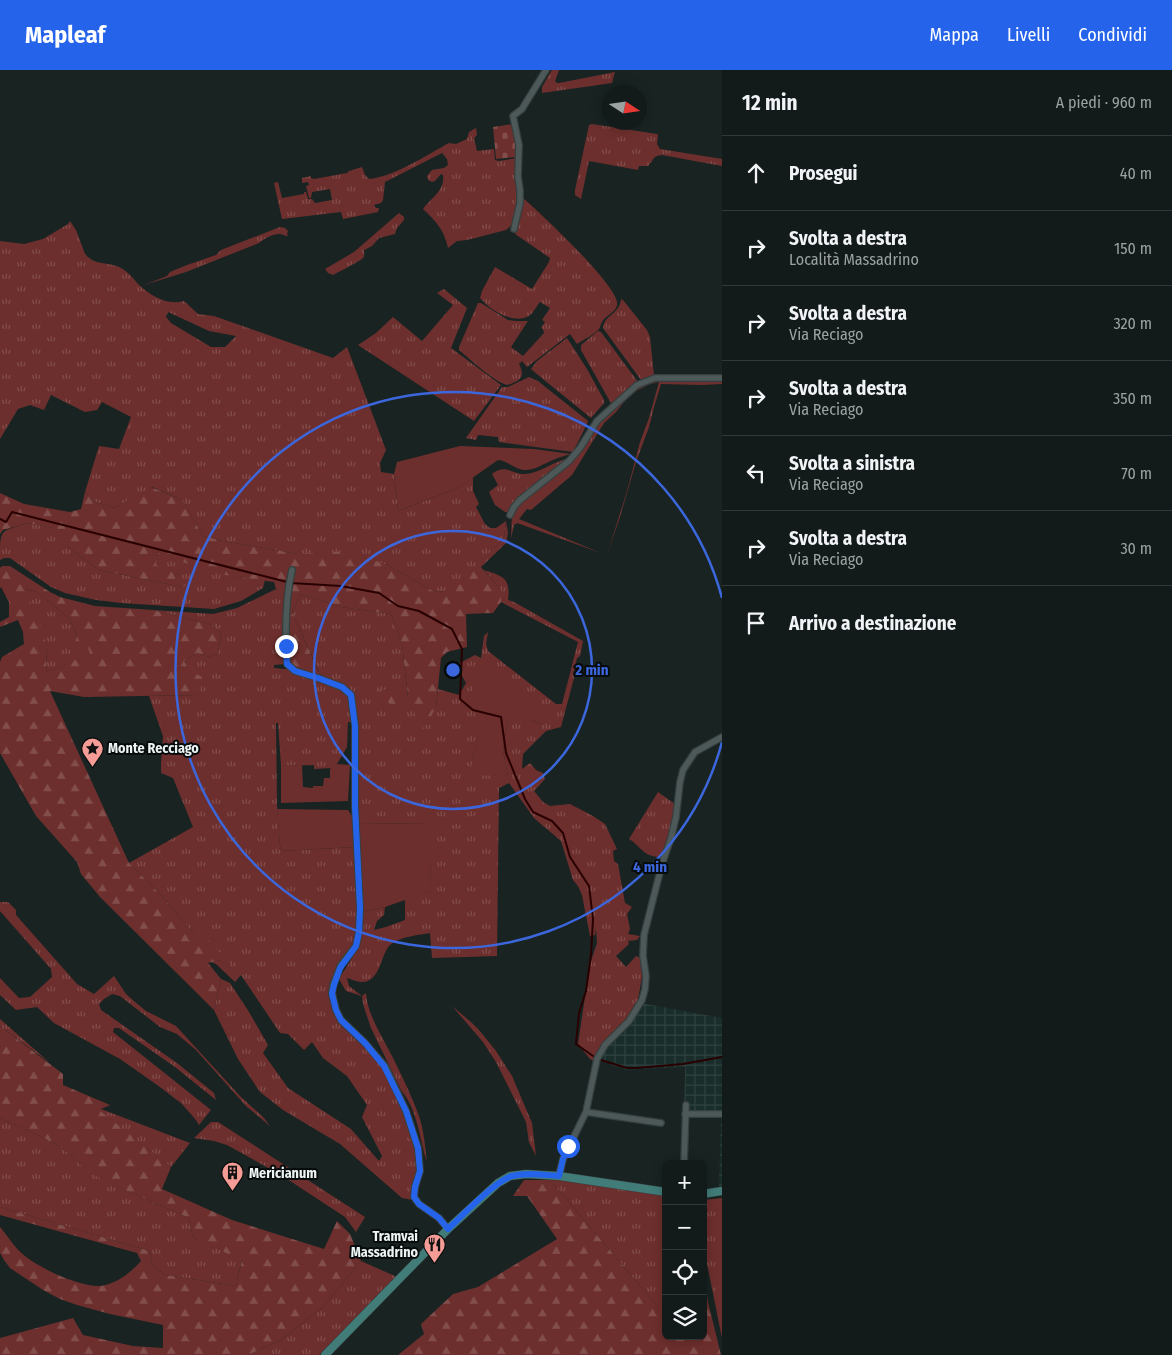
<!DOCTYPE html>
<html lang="it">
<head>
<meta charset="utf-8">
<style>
	:root { --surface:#121a1a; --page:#1b2323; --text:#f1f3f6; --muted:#9ca1a2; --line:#313839; --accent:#2563eb }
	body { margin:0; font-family:"Fira Sans Condensed",sans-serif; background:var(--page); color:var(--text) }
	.controls { position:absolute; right:15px; bottom:15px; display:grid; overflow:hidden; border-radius:8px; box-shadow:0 2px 12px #0003 }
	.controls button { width:45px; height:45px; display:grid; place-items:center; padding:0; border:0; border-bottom:1px solid var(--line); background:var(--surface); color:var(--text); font:25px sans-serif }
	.compass { position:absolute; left:602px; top:15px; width:45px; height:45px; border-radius:50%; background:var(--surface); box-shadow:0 2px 12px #0003; rotate:102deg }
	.stop { position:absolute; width:15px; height:15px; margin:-11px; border:4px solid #2563eb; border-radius:50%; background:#fff }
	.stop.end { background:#2563eb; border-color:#fff; box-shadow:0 1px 5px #0008 }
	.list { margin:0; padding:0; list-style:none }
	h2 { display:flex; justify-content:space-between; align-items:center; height:65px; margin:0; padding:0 20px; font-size:21px }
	h2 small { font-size:16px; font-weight:400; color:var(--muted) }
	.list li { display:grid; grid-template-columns:32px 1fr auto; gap:15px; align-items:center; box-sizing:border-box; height:75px; padding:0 20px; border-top:1px solid var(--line) }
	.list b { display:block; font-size:19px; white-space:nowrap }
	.list p { margin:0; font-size:16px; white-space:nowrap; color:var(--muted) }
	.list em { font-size:16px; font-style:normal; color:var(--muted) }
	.icon { flex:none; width:28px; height:28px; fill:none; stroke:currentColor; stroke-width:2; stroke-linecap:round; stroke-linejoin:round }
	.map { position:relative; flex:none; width:722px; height:1285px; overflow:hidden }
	header { display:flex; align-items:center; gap:30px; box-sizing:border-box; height:70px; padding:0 25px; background:var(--accent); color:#fff }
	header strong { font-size:24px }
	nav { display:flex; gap:28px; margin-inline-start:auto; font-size:18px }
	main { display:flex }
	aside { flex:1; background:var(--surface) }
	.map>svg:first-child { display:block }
	.industrial { fill:url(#industrial-grid) }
	.grass { fill:url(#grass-tufts); fill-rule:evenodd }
	.forest { fill:url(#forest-firs); fill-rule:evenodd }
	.cemetery { fill:url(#cemetery-stones) }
	.garden { fill:#6d2f2d }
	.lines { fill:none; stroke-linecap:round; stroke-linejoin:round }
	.stream { stroke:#290001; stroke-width:2 }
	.minor-casing { stroke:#363f3f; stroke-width:8 }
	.major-casing { stroke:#363f3f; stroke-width:9 }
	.minor { stroke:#4c5958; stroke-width:5.5 }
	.major { stroke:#417c78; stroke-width:8 }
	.route { stroke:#2563eb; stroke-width:6 }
	.ring { fill:none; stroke:#3c67dc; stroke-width:2.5 }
	.labels { text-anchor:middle; stroke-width:4; stroke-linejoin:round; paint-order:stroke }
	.poi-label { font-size:14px; font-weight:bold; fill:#ecf4f3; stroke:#070b0b; text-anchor:start }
	.centre { fill:#3c67dc; stroke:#070b0b; stroke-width:2.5 }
	.ring-label { font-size:15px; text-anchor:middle; font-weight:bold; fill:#3c67dc; stroke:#070b0b; stroke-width:4; stroke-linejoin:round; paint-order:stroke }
</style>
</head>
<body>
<header>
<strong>Mapleaf</strong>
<nav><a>Mappa</a><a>Livelli</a><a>Condividi</a></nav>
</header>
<main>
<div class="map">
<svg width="722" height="1285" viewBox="0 0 722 1285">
	<defs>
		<pattern id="industrial-grid" width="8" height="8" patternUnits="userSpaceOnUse" patternTransform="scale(1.25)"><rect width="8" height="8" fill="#192d2b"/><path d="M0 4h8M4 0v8" fill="none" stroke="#2f4240"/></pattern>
		<pattern id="grass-tufts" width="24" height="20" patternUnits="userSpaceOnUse" patternTransform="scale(1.25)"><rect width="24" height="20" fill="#6d2f2d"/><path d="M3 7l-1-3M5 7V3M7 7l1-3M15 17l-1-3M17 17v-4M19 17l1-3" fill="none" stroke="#824e4c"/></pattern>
		<pattern id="forest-firs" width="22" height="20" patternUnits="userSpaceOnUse" patternTransform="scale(1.25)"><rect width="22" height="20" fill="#6d2f2d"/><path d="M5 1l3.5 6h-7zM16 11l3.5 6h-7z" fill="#824e4c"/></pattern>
		<pattern id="cemetery-stones" width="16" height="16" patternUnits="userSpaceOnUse" patternTransform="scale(1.25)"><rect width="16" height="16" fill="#6d2f2d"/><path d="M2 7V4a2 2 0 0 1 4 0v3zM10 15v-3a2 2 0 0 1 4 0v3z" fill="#824e4c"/></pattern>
	</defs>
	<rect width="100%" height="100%" fill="#182322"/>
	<!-- industrial -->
	<path class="industrial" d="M 641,933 L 722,948 L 722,1116 L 719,1117 L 721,1045 L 684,1047 L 685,997 L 626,1000 L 598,990 L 603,981 Z"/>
	<!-- grass -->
	<path class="grass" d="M 552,0 L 559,0 L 555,11 L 557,13 L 559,13 L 615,2 L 612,13 L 542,23 L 542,17 Z
		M 592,54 L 657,64 L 658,65 L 657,74 L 660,79 L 722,89 L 722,96 L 662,85 C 652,86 654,90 648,96 L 639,96 L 638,100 L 589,91 L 581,129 L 575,125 L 575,120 L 589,55 Z
		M 476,58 L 477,65 L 474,68 L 477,81 L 494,79 L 495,90 L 499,91 L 517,88 L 519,128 L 514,153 L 506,160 L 467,170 L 457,171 L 448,178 C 445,161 435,150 423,139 C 431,128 445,121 443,105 L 441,104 L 435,111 L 432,112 L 428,110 L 427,106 L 432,100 L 444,98 L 448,95 L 447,89 L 442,83 L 385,112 L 383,130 L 381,133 L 374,135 L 376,138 L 379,138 L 378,142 L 343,149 L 341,142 L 282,149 L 274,113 L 278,112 L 282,128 L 304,124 L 304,122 L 306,122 L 308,129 L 312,129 L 315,133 L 332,130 L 330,119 L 312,122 L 311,128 L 309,128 L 306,116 L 309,115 L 308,112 L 302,113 L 302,108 L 311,106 L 311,108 L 314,109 L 347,103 L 349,101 L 362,97 L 365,105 L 369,109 C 393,107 427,85 449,73 L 456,74 L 467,69 L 469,62 Z
		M 523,128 C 538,141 622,219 617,235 C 616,241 608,245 604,249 C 601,252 601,256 599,259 C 595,264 583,270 577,274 L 570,264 L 527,297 L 522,291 L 519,294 C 526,307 520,311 507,315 C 493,311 471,290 459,280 L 459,277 L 478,233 L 481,233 L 508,250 L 516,251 L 528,251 L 511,277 L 523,286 L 544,263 L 543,259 L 541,258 L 545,252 L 542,250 L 550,238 L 540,232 C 537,235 534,242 530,245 C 515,256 490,240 480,228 L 482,221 L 495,197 L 532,219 L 549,192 L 550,188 L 515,164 L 520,149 Z
		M 399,143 L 404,147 L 404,150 L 397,158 L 395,164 L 379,168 L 372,176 L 364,180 C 364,182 365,186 363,188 C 362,190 337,203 333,205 L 328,203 L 325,199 L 354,182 Z
		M 70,151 L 76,160 L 85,184 C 96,197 109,191 121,198 C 128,202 133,208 138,214 C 150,225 166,236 184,231 L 198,244 L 214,246 L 333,288 L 347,277 L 386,380 L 380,393 L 381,402 L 394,404 L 398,441 L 458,418 L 473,407 L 473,421 L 479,434 L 476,437 L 485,454 L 490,458 L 496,458 L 506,451 L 504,468 L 458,515 L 445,521 L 435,522 L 387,495 L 314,484 L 298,484 L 223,471 L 203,466 L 182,430 L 152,417 L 115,438 L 93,431 L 85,422 L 99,376 L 119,379 L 131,347 L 102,332 L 97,340 L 85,342 L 51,325 L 44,340 L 30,335 L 18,339 L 0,369 L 0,171 L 24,174 L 43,169 L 68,154 ZM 168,242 L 209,261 L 236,266 L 225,277 L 211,277 L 171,253 L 166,247 Z
		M 280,157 L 285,158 L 288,161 L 287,164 L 288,166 C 285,166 282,164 279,164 C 273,164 263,169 259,173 L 186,202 L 144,215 L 167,206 L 170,202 L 187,195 L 216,185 L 221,180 Z
		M 444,219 L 467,238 L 451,278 L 501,315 L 474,351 L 358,275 L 376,263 L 393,247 L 422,271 L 453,235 L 437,223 Z
		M 621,229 L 623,230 L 647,260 L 650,267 L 654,306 L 644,310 L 641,310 L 603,258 C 604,245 620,244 621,229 Z
		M 598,261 L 601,262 L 638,312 L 612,335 L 581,280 L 581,275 Z
		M 567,268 L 587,299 L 604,330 L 604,333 L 591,348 L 538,305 L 531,299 L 537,291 Z
		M 529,307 L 538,311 L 588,351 L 587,354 L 573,382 L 499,372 L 498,367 L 478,365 L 476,370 L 466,368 L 502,317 L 508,317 Z
		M 655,310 L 708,311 L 722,310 L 722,314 L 702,315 L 661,314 L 654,337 L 649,357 L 636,392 L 620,447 L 607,485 L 627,421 L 640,372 L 649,348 L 659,312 L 650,314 L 636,321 L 624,332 L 616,342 L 604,353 L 572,405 L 531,440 L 527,439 L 519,449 L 601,483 L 517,453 L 514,455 L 511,469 L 512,443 L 516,435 L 571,391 L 598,354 L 615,336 L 636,319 Z
		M 569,388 L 509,442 L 505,442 L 495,435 L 489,422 L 498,415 L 492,404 C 506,393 512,405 525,404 C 541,403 554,391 569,388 Z
		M 28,453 L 64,460 L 68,477 L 99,500 L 183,517 L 181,505 L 155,495 L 157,482 L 237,507 L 265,510 L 263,518 L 241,531 L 214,539 L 121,533 L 96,530 L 65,523 L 51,517 L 10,488 L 4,488 L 0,490 C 0,457 0,462 28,453 Z
		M 484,500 C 503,506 511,508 508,530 L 514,532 L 583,571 L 580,586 L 577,588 L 573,604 L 574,608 L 561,657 L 546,661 L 523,684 L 522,699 L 530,693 L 536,700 L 543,703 L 545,709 L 534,721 L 543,732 L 550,736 L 570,734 L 593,746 L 605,754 L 617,779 L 613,781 L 614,791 L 618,794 L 625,833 L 632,837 L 627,844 L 630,859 L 628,864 L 640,866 L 637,870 L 628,871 L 629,874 L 616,886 L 626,897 L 636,886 L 641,888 L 643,899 L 642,907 L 637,935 L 596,992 L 590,989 L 578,974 L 590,894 L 597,873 L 596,859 L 595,865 L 590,866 L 582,825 L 578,816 L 573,810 L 561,771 L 534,748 L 509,713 L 499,718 L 497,886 L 432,888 L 430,863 C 419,865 397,867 389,876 C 380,887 380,912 362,912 C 357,912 351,909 347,908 L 349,916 L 362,926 L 366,923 C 367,945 385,971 394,990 C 403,1008 412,1027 419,1046 C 424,1061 425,1076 427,1092 C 419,1067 418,1041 401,1020 L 371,958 L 363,934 L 362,926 L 346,921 L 339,909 L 355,883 L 359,873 L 362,842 L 385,837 L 384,845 L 377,851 L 374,860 L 386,857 L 405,850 L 405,829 L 431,821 L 429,754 L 359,753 L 356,652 L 348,652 L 347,677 L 337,694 L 332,698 L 314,699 L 314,695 L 281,696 L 278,653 L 276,653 L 277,735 L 280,775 L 281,781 L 354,777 L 358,839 L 358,861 L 354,874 L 337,896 L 328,923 L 333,943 L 340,952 L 364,974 L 384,999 L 404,1041 L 415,1076 L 417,1105 L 412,1125 L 413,1130 L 402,1128 L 340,1074 L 283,1040 L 260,1022 L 238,989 L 214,940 L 221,909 L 230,913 L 249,942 L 268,975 L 263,983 L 288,1018 L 351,1059 L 379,1091 L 382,1086 L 362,1047 L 367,1035 L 347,1006 L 323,988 L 312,972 L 304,980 L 288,964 L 280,963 L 241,905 L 235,912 L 216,894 L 211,892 L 220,890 L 232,901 L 196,867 L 164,828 L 129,793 L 193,757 L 173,708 L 161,703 L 161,694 L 163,666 L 149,626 L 200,625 L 184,591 L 197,583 L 208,587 L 218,584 L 221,563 L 210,554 L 153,540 L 213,544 L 237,538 L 276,519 L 286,527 L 282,567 L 285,594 L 274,595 L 274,598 L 319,602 L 292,542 L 301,524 L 341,537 L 391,544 L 402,574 L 408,628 L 388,619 L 390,634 L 413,639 L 436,637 L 438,619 L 459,625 L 466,613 L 456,595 L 475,585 L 481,588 L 484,566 L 488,562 L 486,574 L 488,581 L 556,634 L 562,634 L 578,572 L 501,532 L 501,520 ZM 475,616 L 544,655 L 531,650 L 508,650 L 503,680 L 508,706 L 472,689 L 485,648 L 465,636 Z
		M 24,519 L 37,522 L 70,549 L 77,567 L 87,574 L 91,584 L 46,602 L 47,576 Z
		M 658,722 L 675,734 L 670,761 L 661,787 C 643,787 642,777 629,769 Z
		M 0,832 L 8,832 L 16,840 L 16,845 L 77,914 L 94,924 L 114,906 L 126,924 L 135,932 L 146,941 L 176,956 L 240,1026 L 264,1048 L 270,1056 L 246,1036 L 196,980 L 177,964 L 160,957 L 120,926 L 112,924 L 104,929 L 99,934 L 101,940 L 177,993 L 214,1023 L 216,1030 L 175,997 L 119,958 L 114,958 L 113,962 L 211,1040 L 199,1055 L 196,1050 L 182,1034 L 160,1017 L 120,989 L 54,953 L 37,937 L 16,940 L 0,925 L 0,908 L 19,928 L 30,927 L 52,907 L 51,899 L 0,841 Z
		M 452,936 L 471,952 L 479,960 L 496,981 L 512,1006 L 532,1053 L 536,1086 L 529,1072 L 526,1052 L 496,992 L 483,972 Z
		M 0,949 L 50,993 L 0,956 Z
		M 101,1039 L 190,1073 L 171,1097 L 98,1040 Z
		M 0,1048 C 20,1059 43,1065 62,1078 C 74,1086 82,1098 95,1105 C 125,1121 158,1134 189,1148 L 193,1168 L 242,1189 L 236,1216 L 166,1205 L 152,1195 L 150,1181 L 0,1137 Z
		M 211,1052 L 218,1052 L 365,1147 L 356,1162 L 345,1147 L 281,1105 L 227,1075 L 214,1071 L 194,1068 Z
		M 558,1108 L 666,1125 L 666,1238 L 659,1238 L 550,1110 Z
		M 722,1128 L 722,1268 L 703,1174 L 703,1130 Z
		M 361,1191 L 397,1207 L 319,1285 L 248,1285 L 282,1269 L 323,1237 Z"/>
	<!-- forest -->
	<path class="forest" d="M 151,417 L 182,430 L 203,466 L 223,471 L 298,484 L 349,481 L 387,495 L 435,522 L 445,521 L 458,514 L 504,468 L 506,451 L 508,463 L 506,473 L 481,497 L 501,520 L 501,532 L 493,543 L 466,544 L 467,577 L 447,582 L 441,588 L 436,637 L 424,659 L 413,640 L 390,634 L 375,621 L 388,619 L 408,627 L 402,574 L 391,544 L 341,537 L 301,524 L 292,542 L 319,603 L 296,599 L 289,591 L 287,556 L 289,531 L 276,519 L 274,512 L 237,507 L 209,502 L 157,482 L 156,495 L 181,505 L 187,514 L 183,517 L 99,500 L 68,477 L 63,460 L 28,453 L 3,460 L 0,464 L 0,423 L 24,434 L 70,442 L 81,439 L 85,422 L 93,431 L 115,438 Z
		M 2,496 L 10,496 L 50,522 L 60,527 L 95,536 L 153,540 L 210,554 L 221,563 L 218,584 L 208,587 L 197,583 L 184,591 L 189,600 L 202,607 L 200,625 L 84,627 L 50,621 L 129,793 L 164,828 L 196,867 L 203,864 L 229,893 L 233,902 L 220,890 L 208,893 L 221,909 L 214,940 L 100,827 L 81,804 L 77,792 L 36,746 L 0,683 L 0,592 L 2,587 L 24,574 L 23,562 L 18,550 L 0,557 L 0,552 L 9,547 L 9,532 L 1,517 L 0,518 L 0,498 ZM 25,519 L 37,522 L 70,549 L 77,567 L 74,575 L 87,574 L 90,584 L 46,602 L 47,576 L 37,548 Z
		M 0,956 L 63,1004 L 63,1015 L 110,1035 L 99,1040 L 171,1097 L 162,1119 L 232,1150 L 324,1179 L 337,1151 L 350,1164 L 361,1191 L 323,1237 L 282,1269 L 248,1285 L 0,1285 L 0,1268 L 73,1248 L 83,1265 L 133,1276 L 163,1278 L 163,1255 L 110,1244 L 77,1235 L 60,1229 L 43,1220 L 10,1198 L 4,1190 L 0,1183 L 0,1157 C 7,1165 16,1180 25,1186 C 41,1199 78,1216 99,1216 C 116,1215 130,1203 141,1191 L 137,1183 L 0,1145 L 0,1137 L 150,1181 L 152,1195 L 166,1205 L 236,1216 L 242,1190 L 193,1168 L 189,1148 C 158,1134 125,1121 94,1105 C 82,1098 74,1086 62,1078 C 43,1065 20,1059 0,1048 Z
		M 524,1110 L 550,1110 L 659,1238 L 666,1238 L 666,1266 L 703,1266 L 703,1198 L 708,1232 L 721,1285 L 398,1285 L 424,1264 L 421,1254 L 453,1224 L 478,1217 L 557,1169 L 527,1126 L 513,1126 Z"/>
	<!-- cemetery -->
	<path class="cemetery" d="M 513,54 L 516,72 L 516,87 L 496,89 L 493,57 Z"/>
	<!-- garden -->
	<path class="garden" d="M 460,376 L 534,379 L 571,384 C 565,386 559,387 553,390 C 543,394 534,401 523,400 C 513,398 508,391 498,390 L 458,418 L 398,441 L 394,404 L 397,392 Z
		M 487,590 L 520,617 L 524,630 L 549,642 L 544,655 L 531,650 L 508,650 L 503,680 L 508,706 L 471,705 L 472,689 L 484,649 L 465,636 L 474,616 L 471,599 Z
		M 337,694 L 350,695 L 348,731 L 281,733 L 281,696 L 302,695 L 303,717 L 313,718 L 313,716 L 323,716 L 324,708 L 330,708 L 330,699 Z
		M 277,739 L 348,740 L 352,746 L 354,777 L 281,781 L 280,775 Z
		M 359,753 L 430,754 L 431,821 L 385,837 L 362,842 Z"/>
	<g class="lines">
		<!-- stream -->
		<path class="stream" d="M 0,449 L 6,452 L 12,442 L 291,513 L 341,516 L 379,523 L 398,536 L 419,541 L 452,559 L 462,579 L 460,629 L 473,640 L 501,647 L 506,683 L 525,729 L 533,742 L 552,751 L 563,763 L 570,787 L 589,816 L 593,849 L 591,885 L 586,921 L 579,943 L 576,974 L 593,986
			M 601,990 L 627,998 L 637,998 L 683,994 L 722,987"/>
		<defs>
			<path id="minor" d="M 514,159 L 520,133 L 520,120 L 518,107 L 519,75 L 513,46 L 522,39 L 546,0
				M 510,445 L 514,437 L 520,430 L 569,391 L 580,378 L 597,351 L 637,315 L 655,308 L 722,308
				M 292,500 C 285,530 285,563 287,594 L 295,601 L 318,608 L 342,617 L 351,625 L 355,656 L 355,736 L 360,838 L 359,862 L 356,876 L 341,895 L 333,915 L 332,923 L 336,940 L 341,950 L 365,973 L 385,996 L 406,1041 L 418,1078 L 420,1101 L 415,1117 L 414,1127 L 419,1134 L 439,1148 L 448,1159
				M 586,1042 L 661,1053
				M 685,1044 L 722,1044
				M 684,1094 L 686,1035
				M 559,1106 L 563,1089 L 586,1042 L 597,989 L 605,975 L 629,951 L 642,930 L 645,919 L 646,906 L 643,886 L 644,865 L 662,794 L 671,768 L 676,747 L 680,712 L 683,700 L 695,682 L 722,667"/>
			<path id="major" d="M 703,1124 L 722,1121
				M 325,1285 L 448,1159 L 498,1113 L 510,1106 L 526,1104 L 559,1106 L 666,1122"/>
		</defs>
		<!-- minor casing -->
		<use href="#minor" class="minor-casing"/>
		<!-- major casing -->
		<use href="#major" class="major-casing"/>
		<!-- minor -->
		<use href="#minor" class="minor"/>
		<!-- major -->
		<use href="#major" class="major"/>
	</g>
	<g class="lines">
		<!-- route -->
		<path class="route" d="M 286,576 L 287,594 L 295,601 L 318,608 L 342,617 L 351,625 L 355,656 L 355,736 L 360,838 L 359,862 L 356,876 L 340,898 L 334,915 L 332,924 L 336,940 L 341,950 L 365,973 L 384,996 L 406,1041 L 418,1078 L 420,1101 L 415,1117 L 414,1127 L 419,1134 L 439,1148 L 448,1159 C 462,1146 495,1111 512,1106 C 527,1102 543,1105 559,1106 L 563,1089 L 568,1076"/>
	</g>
	<!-- distance rings -->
	<g class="ring">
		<circle cx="453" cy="600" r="139"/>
		<path d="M722 672A278 278 0 1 1 722 528"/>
	</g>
	<!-- icons -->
	<defs>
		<symbol id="sight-pin" viewBox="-11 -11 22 30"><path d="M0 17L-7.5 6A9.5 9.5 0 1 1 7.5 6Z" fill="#f59c96" stroke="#070b0b"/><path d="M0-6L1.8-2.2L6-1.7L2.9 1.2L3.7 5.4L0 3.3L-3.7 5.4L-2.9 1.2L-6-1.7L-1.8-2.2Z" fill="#111"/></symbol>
		<symbol id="building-pin" viewBox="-11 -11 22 30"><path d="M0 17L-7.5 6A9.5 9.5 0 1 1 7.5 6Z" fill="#f59c96" stroke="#070b0b"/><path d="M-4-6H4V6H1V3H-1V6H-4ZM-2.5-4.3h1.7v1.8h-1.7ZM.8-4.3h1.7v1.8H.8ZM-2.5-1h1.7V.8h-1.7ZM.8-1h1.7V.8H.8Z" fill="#111"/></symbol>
		<symbol id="restaurant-pin" viewBox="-11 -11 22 30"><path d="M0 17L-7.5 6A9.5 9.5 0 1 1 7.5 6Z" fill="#f59c96" stroke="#070b0b"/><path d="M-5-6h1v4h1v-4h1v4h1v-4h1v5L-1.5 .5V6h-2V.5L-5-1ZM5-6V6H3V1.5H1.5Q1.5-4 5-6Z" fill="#111"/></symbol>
	</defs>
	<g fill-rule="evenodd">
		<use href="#sight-pin" x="80" y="666" width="25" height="34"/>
		<use href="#building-pin" x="220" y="1090" width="25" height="34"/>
		<use href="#restaurant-pin" x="422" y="1162" width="25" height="34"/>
	</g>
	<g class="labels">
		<!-- poi labels -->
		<g class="poi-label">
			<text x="108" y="683">Monte Recciago</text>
			<text x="249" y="1108">Mericianum</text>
			<text x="418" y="1171" text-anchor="end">Tramvai<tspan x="418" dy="16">Massadrino</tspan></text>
		</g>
	</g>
	<circle cx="453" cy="600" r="8" class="centre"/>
	<g class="ring-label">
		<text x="592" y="605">2 min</text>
		<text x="650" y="802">4 min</text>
	</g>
</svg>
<div class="controls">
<button>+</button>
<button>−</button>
<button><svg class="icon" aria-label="locate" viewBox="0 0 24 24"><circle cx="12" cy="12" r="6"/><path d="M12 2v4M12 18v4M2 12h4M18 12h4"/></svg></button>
<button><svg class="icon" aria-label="layers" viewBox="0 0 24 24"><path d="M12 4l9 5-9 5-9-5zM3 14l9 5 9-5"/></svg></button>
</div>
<svg class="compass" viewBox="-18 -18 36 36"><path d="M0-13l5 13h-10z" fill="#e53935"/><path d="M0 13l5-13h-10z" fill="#9ca1a2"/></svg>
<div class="stop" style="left:568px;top:1076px"></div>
<div class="stop end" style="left:286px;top:576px"></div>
</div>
<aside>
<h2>12 min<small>A piedi · 960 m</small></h2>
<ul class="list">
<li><svg class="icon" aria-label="ahead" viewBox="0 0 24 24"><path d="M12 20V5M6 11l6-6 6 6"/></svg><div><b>Prosegui</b></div><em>40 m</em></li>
<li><svg class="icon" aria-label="right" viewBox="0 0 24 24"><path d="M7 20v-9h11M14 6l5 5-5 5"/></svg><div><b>Svolta a destra</b><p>Località Massadrino</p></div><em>150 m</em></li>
<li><svg class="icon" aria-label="right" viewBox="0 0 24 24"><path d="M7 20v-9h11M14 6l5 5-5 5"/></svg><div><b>Svolta a destra</b><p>Via Reciago</p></div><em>320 m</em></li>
<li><svg class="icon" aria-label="right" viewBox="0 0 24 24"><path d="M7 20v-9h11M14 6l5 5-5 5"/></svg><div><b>Svolta a destra</b><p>Via Reciago</p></div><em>350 m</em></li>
<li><svg class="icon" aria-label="left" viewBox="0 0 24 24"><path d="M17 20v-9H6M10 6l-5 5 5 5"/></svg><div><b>Svolta a sinistra</b><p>Via Reciago</p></div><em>70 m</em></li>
<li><svg class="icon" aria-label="right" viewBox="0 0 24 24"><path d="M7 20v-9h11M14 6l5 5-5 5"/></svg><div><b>Svolta a destra</b><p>Via Reciago</p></div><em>30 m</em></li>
<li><svg class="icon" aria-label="arrive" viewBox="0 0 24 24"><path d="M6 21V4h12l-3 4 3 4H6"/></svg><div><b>Arrivo a destinazione</b></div></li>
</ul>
</aside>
</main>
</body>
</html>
